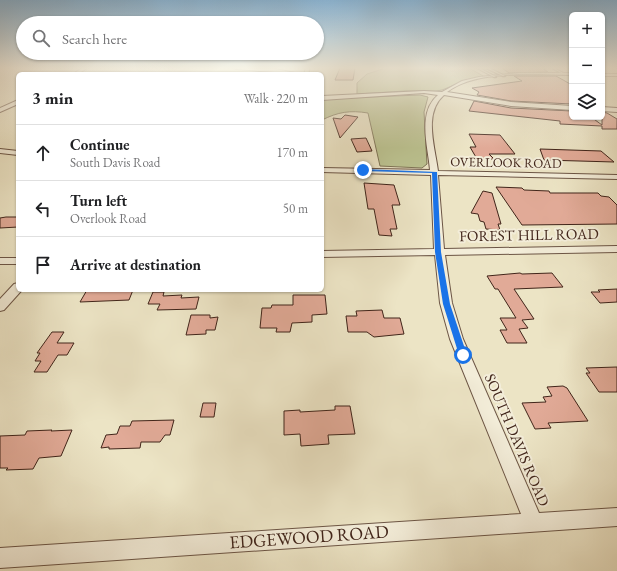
<!DOCTYPE html>
<html lang="en">
<head>
<meta charset="utf-8">
<style>
	:root { --surface:#fff; --page:#f2f2f2; --text:#202124; --muted:#757577; --line:#e0e0e0 }
	body { margin:0; font-family:"EB Garamond",serif; background:var(--page); color:var(--text) }
	.controls { position:absolute; right:12px; top:12px; display:grid; overflow:hidden; border-radius:6px; box-shadow:0 1px 3px #0004 }
	.controls button { width:36px; height:36px; display:grid; place-items:center; padding:0; border:0; border-bottom:1px solid var(--line); background:var(--surface); color:var(--text); font:20px sans-serif }
	.stop { position:absolute; width:12px; height:12px; margin:-9px; border:3px solid #1a73e8; border-radius:50%; background:#fff }
	.stop.end { background:#1a73e8; border-color:#fff; box-shadow:0 1px 4px #0008 }
	.list { margin:0; padding:0; list-style:none }
	h2 { display:flex; justify-content:space-between; align-items:center; height:52px; margin:0; padding:0 16px; font-size:17px }
	h2 small { font-size:13px; font-weight:400; color:var(--muted) }
	.list li { display:grid; grid-template-columns:26px 1fr auto; gap:12px; align-items:center; box-sizing:border-box; height:56px; padding:0 16px; border-top:1px solid var(--line) }
	.list b { display:block; font-size:15px; white-space:nowrap }
	.list p { margin:0; font-size:13px; white-space:nowrap; color:var(--muted) }
	.list em { font-size:13px; font-style:normal; color:var(--muted) }
	.icon { flex:none; width:22px; height:22px; fill:none; stroke:currentColor; stroke-width:2; stroke-linecap:round; stroke-linejoin:round }
	.map { position:relative; flex:none; width:617px; height:571px; overflow:hidden }
	.search { position:absolute; background:var(--surface); box-shadow:0 1px 3px #0004; left:16px; top:16px; width:308px; height:44px; display:flex; align-items:center; gap:10px; box-sizing:border-box; padding:0 14px; border-radius:22px; color:var(--muted); font-size:15px }
	.panel { position:absolute; background:var(--surface); box-shadow:0 1px 3px #0004; left:16px; top:72px; width:308px; height:220px; border-radius:6px }
	.map>svg:first-child { display:block }
	.green { fill:#bcc391; stroke:#7e7456 }
	.building { fill:#e1aa97; stroke:#41251a }
	.lines { fill:none; stroke-linecap:round; stroke-linejoin:round }
	.lane-casing { stroke:#6c5545; stroke-width:2.5 }
	.street-casing { stroke:#6c5545; stroke-width:2 }
	.lane { fill:#f3edd9; fill-rule:evenodd }
	.street { fill:#f3edd9; fill-rule:evenodd }
	.route { fill:#1a73e8 }
	.labels { text-anchor:middle; stroke-width:4; stroke-linejoin:round; paint-order:stroke }
	.far-street-label { font-size:13px; fill:#41251a; stroke:#f3edd9 }
	.street-label { font-size:15px; fill:#41251a; stroke:#f3edd9 }
	.near-street-label { font-size:18px; fill:#41251a; stroke:#f3edd9 }
</style>
</head>
<body>
<div class="map">
<svg width="617" height="571" viewBox="0 0 617 571">
	<rect width="100%" height="100%" fill="#ece4c5"/>
	<filter id="stains"><feTurbulence type="fractalNoise" baseFrequency=".005" numOctaves="4"/><feColorMatrix values="0 0 0 0 .2 0 0 0 0 .09 0 0 0 0 .02 0 0 0 .5 -.17"/></filter>
	<radialGradient id="worn" r=".72"><stop offset=".6" stop-color="#630" stop-opacity="0"/><stop offset="1" stop-color="#630" stop-opacity=".3"/></radialGradient>
	<!-- green -->
	<path class="green" d="M 386,68 L 469,68 L 485,77 L 467,80 L 442,90 L 436,91 L 405,91 L 357,94 L 357,83 L 367,74 Z
		M 420,95 L 428,97 L 424,112 L 427,164 L 422,168 L 380,166 L 368,113 C 350,110 338,112 322,120 L 322,99 Z"/>
	<!-- building -->
	<path class="building" d="M 340,68 L 355,68 L 353,80 L 335,80 Z
		M 502,68 L 542,68 L 548,72 L 509,73 Z
		M 514,76 L 556,76 L 572,85 L 572,104 L 511,101 L 477,95 L 479,92 L 472,88 L 522,81 Z
		M 474,101 L 511,108 L 572,111 L 572,117 L 591,117 L 602,125 L 602,112 L 607,113 L 617,119 L 617,129 L 602,129 L 602,126 L 560,124 L 560,121 L 469,111 Z
		M 345,115 L 358,117 L 340,138 L 333,118 L 341,119 Z
		M 469,134 L 500,135 L 515,154 L 489,154 L 494,159 L 477,159 L 470,147 L 476,147 Z
		M 366,138 L 372,151 L 357,152 L 351,139 Z
		M 540,149 L 601,151 L 614,162 L 544,160 Z
		M 364,183 L 394,185 L 400,205 L 392,205 L 397,229 L 390,229 L 392,236 L 379,235 L 374,209 L 368,209 Z
		M 496,187 L 522,188 L 524,190 L 549,191 L 550,193 L 598,193 L 601,196 L 609,197 L 617,205 L 617,224 L 522,225 Z
		M 483,191 L 492,193 L 501,224 L 498,224 L 500,230 L 486,229 L 484,222 L 480,221 L 478,214 L 471,213 Z
		M 6,217 L 18,217 L 18,227 L 0,228 L 0,218 Z
		M 520,273 L 522,274 L 552,273 L 563,287 L 514,289 L 534,319 L 522,320 L 528,328 L 519,329 L 527,343 L 507,343 L 500,330 L 507,330 L 500,318 L 516,318 L 498,289 L 495,289 L 487,276 Z
		M 617,289 L 617,302 L 600,303 L 591,292 L 600,292 L 598,290 Z
		M 87,290 L 133,290 L 129,300 L 80,302 Z
		M 153,292 L 164,292 L 163,296 L 182,295 L 181,298 L 199,297 L 196,309 L 157,310 L 160,304 L 148,304 Z
		M 293,295 L 325,295 L 327,314 L 312,315 L 312,322 L 292,323 L 290,332 L 276,332 L 277,328 L 260,328 L 262,308 L 271,308 L 272,305 L 293,305 Z
		M 382,310 L 384,318 L 400,318 L 404,334 L 374,337 L 367,332 L 348,332 L 346,316 L 357,316 L 356,311 Z
		M 191,315 L 210,315 L 210,318 L 218,317 L 215,330 L 206,330 L 206,334 L 186,335 Z
		M 52,332 L 64,332 L 57,343 L 74,343 L 67,355 L 58,355 L 47,372 L 34,372 L 41,361 L 35,361 L 40,353 L 37,353 Z
		M 617,367 L 617,392 L 599,392 L 586,373 L 590,373 L 586,368 Z
		M 563,386 L 567,388 L 588,421 L 548,423 L 551,428 L 535,429 L 522,403 L 546,402 L 543,397 L 552,396 L 547,387 Z
		M 203,403 L 216,403 L 214,417 L 200,417 Z
		M 335,406 L 350,406 L 355,434 L 328,435 L 329,444 L 301,446 L 300,434 L 284,435 L 284,411 L 300,410 L 300,412 L 335,410 Z
		M 174,420 L 170,435 L 165,435 L 160,442 L 141,442 L 140,448 L 109,449 L 109,447 L 101,448 L 106,435 L 117,434 L 120,426 L 130,426 L 132,421 Z
		M 52,430 L 51,431 L 72,430 L 61,456 L 39,458 L 33,469 L 6,470 L 8,468 L 0,468 L 0,436 L 25,435 L 27,431 Z"/>
	<g class="lines">
		<defs>
			<path id="lane" d="M 477,68 L 489,68 L 505,76 L 503,76 L 486,68 L 481,69 L 496,77 L 494,77 Z
				M 552,68 L 554,68 L 565,74 L 563,74 Z"/>
			<path id="street" d="M 82,68 L 87,68 L 78,74 L 73,74 Z
				M 234,68 L 275,69 L 301,74 L 236,69 Z
				M 306,68 L 310,68 L 308,74 L 304,74 Z
				M 519,73 L 572,73 L 572,75 C 536,75 477,69 447,92 L 511,102 L 572,106 L 572,110 L 511,106 L 444,95 C 423,113 435,147 438,171 L 617,175 L 617,179 L 438,175 L 444,249 L 617,246 L 617,252 L 445,255 L 452,303 L 463,339 L 539,513 L 617,508 L 617,526 L 0,568 L 0,548 L 521,514 L 450,339 L 440,303 L 435,255 L 322,257 L 322,251 L 434,249 L 431,175 L 322,172 L 322,168 L 430,170 C 428,147 417,112 438,95 L 424,93 L 322,100 L 322,96 L 424,91 L 442,92 L 462,81 L 479,77 Z
				M 602,74 L 617,74 L 617,76 L 602,76 Z
				M 18,100 L 18,104 L 0,112 L 0,108 Z
				M 602,107 L 617,108 L 617,112 L 602,111 Z
				M 0,149 L 18,151 L 18,155 L 0,153 Z
				M 0,258 L 18,258 L 18,264 L 0,264 Z
				M 18,283 L 18,290 L 22,290 L 4,310 L 0,311 L 0,299 L 14,284 Z"/>
		</defs>
		<!-- lane casing -->
		<use href="#lane" class="lane-casing"/>
		<!-- street casing -->
		<use href="#street" class="street-casing"/>
		<!-- lane -->
		<use href="#lane" class="lane"/>
		<!-- street -->
		<use href="#street" class="street"/>
	</g>
	<!-- sky -->
	<linearGradient id="sky" x2="0" y2="1"><stop stop-color="#8bb7d8"/><stop offset="0.46" stop-color="#f6f3e5"/><stop offset="1" stop-color="#f6f3e5" stop-opacity="0"/></linearGradient>
	<rect width="617" height="148" fill="url(#sky)"/>
	<!-- route -->
	<path class="route" d="M 363,169 L 437,172 L 441,252 L 450,304 L 467,355 L 466,358 L 460,358 L 459,355 L 443,304 L 435,252 L 432,173 L 362,171 Z"/>
	<g class="labels">
		<!-- far-street labels -->
		<g class="far-street-label">
			<text transform="translate(506 162) rotate(1)" y="5">OVERLOOK ROAD</text>
		</g>
		<!-- street labels -->
		<g class="street-label">
			<text transform="translate(529 235) rotate(-1)" y="5">FOREST HILL ROAD</text>
			<text transform="translate(517 440) rotate(67)" y="5">SOUTH DAVIS ROAD</text>
		</g>
		<!-- near-street labels -->
		<g class="near-street-label">
			<text transform="translate(309 537) rotate(-4)" y="6">EDGEWOOD ROAD</text>
		</g>
	</g>
	<rect width="100%" height="100%" filter="url(#stains)"/>
	<rect width="100%" height="100%" fill="url(#worn)"/>
</svg>
<div class="controls">
<button>+</button>
<button>−</button>
<button><svg class="icon" aria-label="layers" viewBox="0 0 24 24"><path d="M12 4l9 5-9 5-9-5zM3 14l9 5 9-5"/></svg></button>
</div>
<div class="stop" style="left:463px;top:355px"></div>
<div class="stop end" style="left:363px;top:170px"></div>
<div class="search"><svg class="icon" aria-label="search" viewBox="0 0 24 24"><circle cx="10" cy="10" r="6"/><path d="M15 15l6 6"/></svg>Search here</div>
<section class="panel">
<h2>3 min<small>Walk · 220 m</small></h2>
<ul class="list">
<li><svg class="icon" aria-label="ahead" viewBox="0 0 24 24"><path d="M12 20V5M6 11l6-6 6 6"/></svg><div><b>Continue</b><p>South Davis Road</p></div><em>170 m</em></li>
<li><svg class="icon" aria-label="left" viewBox="0 0 24 24"><path d="M17 20v-9H6M10 6l-5 5 5 5"/></svg><div><b>Turn left</b><p>Overlook Road</p></div><em>50 m</em></li>
<li><svg class="icon" aria-label="arrive" viewBox="0 0 24 24"><path d="M6 21V4h12l-3 4 3 4H6"/></svg><div><b>Arrive at destination</b></div></li>
</ul>
</section>
</div>
</body>
</html>
